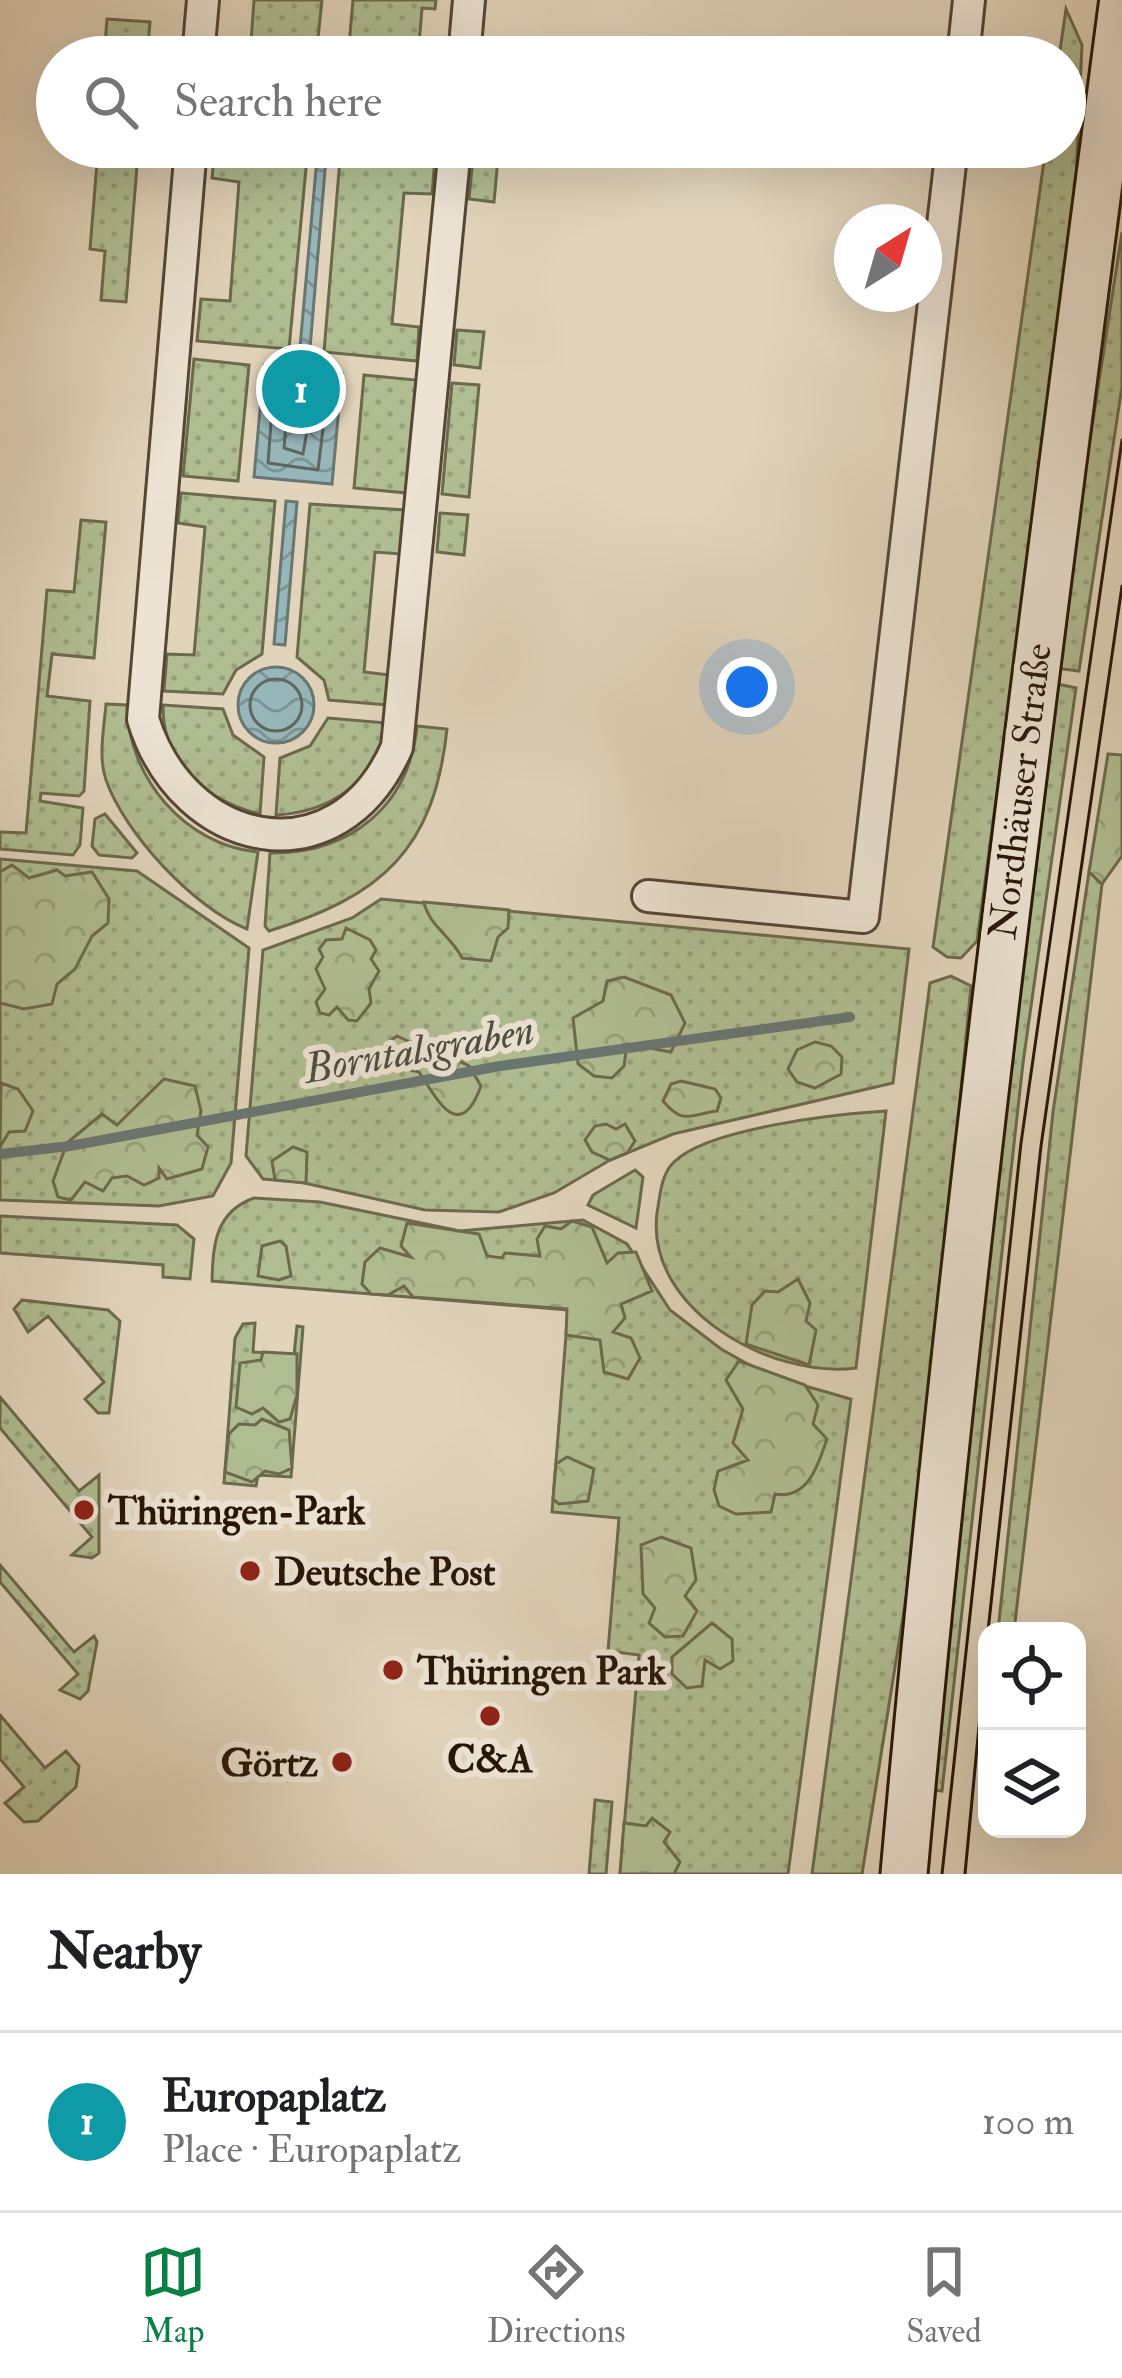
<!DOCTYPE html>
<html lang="en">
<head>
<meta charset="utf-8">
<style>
	:root { --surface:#fff; --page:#f6f6f6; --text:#202124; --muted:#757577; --line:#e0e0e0; --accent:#0b8043 }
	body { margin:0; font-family:"IM FELL Double Pica",serif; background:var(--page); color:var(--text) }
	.controls { position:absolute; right:36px; bottom:36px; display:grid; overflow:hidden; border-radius:24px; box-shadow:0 12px 48px #0002 }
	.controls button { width:108px; height:108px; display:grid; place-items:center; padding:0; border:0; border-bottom:3px solid var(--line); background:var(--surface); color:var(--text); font:60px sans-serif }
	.compass { position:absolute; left:834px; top:204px; width:108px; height:108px; border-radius:50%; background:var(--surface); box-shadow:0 12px 48px #0002; rotate:37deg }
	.you { position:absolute; left:747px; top:687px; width:42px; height:42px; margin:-30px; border:9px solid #fff; border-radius:50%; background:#1a73e8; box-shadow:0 0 0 18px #1a73e833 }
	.badge { display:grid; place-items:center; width:78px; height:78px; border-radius:50%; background:var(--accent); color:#fff; font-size:39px; font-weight:700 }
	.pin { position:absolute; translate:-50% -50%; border:6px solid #fff; box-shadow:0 3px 12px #0006 }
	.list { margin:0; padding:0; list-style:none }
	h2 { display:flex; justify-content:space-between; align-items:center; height:156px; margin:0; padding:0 48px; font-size:51px }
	h2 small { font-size:39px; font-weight:400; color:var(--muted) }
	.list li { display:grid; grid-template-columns:78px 1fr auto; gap:36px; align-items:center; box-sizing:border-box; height:180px; padding:0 48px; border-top:3px solid var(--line) }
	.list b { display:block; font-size:45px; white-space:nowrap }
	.list p { margin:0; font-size:39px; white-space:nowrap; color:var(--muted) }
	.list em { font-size:39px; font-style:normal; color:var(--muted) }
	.icon { flex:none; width:66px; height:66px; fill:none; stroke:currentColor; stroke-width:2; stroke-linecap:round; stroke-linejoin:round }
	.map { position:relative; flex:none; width:1122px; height:1874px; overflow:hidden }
	.search { position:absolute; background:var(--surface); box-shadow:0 12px 48px #0002; left:36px; right:36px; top:36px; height:132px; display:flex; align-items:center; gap:30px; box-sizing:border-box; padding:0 42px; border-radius:66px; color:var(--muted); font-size:45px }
	.sheet { height:336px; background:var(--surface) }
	nav { display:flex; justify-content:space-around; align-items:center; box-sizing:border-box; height:168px; border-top:3px solid var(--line); background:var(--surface); font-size:33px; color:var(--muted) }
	nav a { display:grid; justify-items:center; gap:6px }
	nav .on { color:var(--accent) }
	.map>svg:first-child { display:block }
	.green { fill:url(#green-dots); stroke:#6c6a4c; stroke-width:3 }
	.forest { fill:url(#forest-crowns); stroke:#6c6a4c; stroke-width:3 }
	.water { fill:url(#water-waves); stroke:#6a7672; stroke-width:3 }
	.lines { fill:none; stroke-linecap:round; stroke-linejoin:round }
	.shore { stroke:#5f6660; stroke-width:3 }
	.stream { stroke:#6a7672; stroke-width:10 }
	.street-casing { stroke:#564634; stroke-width:36 }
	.secondary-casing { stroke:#271607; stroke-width:51 }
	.street { stroke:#ece3d3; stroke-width:30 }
	.secondary { stroke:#ece3d3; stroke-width:45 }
	.tram { stroke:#271607; stroke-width:3 }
	.poi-dot { fill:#8f2418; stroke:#ece3d3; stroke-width:4.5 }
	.labels { text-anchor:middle; stroke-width:12; stroke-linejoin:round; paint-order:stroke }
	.street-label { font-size:39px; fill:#271607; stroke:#ece3d3 }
	.poi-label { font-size:39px; font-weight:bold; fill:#271607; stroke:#ece3d3; text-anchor:start }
	.water-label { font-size:42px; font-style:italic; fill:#4e4e45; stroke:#ece3d3 }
</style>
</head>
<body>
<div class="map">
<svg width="1122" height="1874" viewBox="0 0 1122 1874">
	<defs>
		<pattern id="green-dots" width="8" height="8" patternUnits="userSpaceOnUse" patternTransform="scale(3)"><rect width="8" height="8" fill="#b0bd92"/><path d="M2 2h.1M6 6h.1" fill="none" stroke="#97a27c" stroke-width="1.8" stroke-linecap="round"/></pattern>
		<pattern id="forest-crowns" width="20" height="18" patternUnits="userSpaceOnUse" patternTransform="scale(3)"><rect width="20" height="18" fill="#b0bd92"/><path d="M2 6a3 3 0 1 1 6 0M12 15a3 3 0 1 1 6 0" fill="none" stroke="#97a27c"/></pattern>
		<pattern id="water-waves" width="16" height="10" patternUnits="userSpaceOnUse" patternTransform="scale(3)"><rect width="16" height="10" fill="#97b6b9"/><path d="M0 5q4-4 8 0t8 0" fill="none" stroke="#7b9394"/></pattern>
	</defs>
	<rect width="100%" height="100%" fill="#e1d4bb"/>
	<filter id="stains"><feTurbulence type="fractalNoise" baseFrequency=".00167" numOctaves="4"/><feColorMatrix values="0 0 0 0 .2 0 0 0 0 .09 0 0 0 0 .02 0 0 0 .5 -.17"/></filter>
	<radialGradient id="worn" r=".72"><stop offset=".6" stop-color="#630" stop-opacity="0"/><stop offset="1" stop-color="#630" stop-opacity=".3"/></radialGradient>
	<!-- green -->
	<path class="green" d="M 254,0 L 322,0 L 316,57 L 250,57 Z
		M 353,0 L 436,0 L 435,9 L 422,8 L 418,57 L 348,57 Z
		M 1066,9 L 1082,45 L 1074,220 L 977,941 L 961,958 L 947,957 L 933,947 L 1046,147 L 1065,147 L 1065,57 L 1059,57 Z
		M 107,19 L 150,22 L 147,57 L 104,57 Z
		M 215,147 L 308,147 L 289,349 L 197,341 L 201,299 L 230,301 L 239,182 L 212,178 Z
		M 341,147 L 436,147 L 432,194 L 404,193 L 392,324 L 419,327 L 417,361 L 324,352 Z
		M 474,147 L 499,148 L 494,202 L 469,199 Z
		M 97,163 L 137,166 L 126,302 L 101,300 L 105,251 L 90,249 Z
		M 1122,232 L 1122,386 L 1079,671 L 1055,668 Z
		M 457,330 L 484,332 L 480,368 L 454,365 Z
		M 194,359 L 249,365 L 238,481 L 183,476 Z
		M 364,375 L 416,380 L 407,493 L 354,488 Z
		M 452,383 L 479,385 L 469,497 L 442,494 Z
		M 181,493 L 275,501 L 262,654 L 236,670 L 223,694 L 164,691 L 167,654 L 194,655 L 205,527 L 178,523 Z
		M 310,504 L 405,510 L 401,554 L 375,552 L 364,672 L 390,675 L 387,705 L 329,700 L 324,680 L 297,657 Z
		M 440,513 L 468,515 L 464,555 L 437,552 Z
		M 81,520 L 106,522 L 94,658 L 52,654 L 47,696 L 90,701 L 84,791 L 79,796 L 41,793 L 40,801 L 83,808 L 80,845 L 73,855 L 0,849 L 0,832 L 26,833 L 47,590 L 74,592 Z
		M 1053,683 L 1076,688 L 1023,1063 L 942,1791 L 925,1789 Z
		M 106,704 L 127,705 C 128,778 185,845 258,852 L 247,929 C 194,908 125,834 106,780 C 98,757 104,728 106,704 Z
		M 163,705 L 223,709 L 233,735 L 264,757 L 260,814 C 207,801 162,764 163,705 Z
		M 328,718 L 387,723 C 376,781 332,812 276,815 L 280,758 L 310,746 Z
		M 417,726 L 447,729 C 434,850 382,896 269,931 L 265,926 L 270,853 C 350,854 409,806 417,726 Z
		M 105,814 L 137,853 L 132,858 L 99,855 L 92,846 L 95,819 Z
		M 0,859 L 137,871 L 249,948 L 231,1163 L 213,1196 L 159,1206 L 0,1200 Z
		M 1089,872 L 1102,884 L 1014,1631 L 998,1631 L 1053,1112 Z
		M 381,899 L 909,949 L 893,1083 L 673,1134 L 610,1160 L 554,1193 L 499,1212 L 425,1210 L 300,1182 L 263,1179 L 246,1156 L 263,950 L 352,918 Z
		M 951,976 L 971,986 L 921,1504 L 862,1874 L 812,1874 L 930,983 Z
		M 886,1111 L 856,1368 C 771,1379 645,1309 657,1213 C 660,1196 661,1174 674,1162 C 708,1128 837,1114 886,1111 Z
		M 635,1170 L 643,1177 L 636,1228 L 588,1205 L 593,1195 Z
		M 254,1198 L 320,1202 L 460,1231 L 583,1220 L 627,1244 L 670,1310 L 721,1349 L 767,1375 L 851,1399 L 788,1874 L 620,1874 L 639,1655 L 608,1651 L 619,1518 L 552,1512 L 568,1310 L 212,1281 C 213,1245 215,1212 254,1198 Z
		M 0,1216 L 177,1225 L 194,1239 L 190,1279 L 163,1277 L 163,1265 L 0,1253 Z
		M 22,1300 L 108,1310 L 120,1321 L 109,1413 L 98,1413 L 85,1399 L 104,1382 L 48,1316 L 28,1332 L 14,1309 Z
		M 255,1323 L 253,1352 L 294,1355 L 297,1326 L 303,1327 L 291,1477 L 258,1475 L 256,1486 L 224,1483 L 235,1338 L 243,1324 Z
		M 0,1397 L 79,1491 L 99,1475 L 99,1553 L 92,1558 L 72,1555 L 92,1537 L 0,1428 Z
		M 0,1565 L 74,1652 L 94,1636 L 97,1642 L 88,1691 L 80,1699 L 60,1690 L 78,1674 L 0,1582 Z
		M 0,1715 L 45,1768 L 66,1751 L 79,1766 L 76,1787 L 38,1821 L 24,1822 L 5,1803 L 24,1787 L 0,1759 Z
		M 595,1800 L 612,1802 L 606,1874 L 589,1874 Z"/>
	<!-- forest -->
	<path class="forest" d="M 1108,754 L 1122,755 L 1122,856 L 1102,884 L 1089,872 Z
		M 12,865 L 29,878 L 57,870 L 65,876 L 92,872 L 109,899 L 108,923 L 92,936 L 75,969 L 57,984 L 52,1004 L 24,1009 L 0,1003 L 0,872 Z
		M 424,902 L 509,910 L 508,928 L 498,937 L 491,961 L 462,958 C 452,937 429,926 424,902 Z
		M 346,928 L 370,940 L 376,950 L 371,959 L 379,971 L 369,989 L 371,1003 L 357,1021 L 348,1020 L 337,1007 L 329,1015 L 320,1013 L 316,1002 L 325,989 L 316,969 L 323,957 L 319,949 L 326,940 L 342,939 Z
		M 624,977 L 671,995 L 685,1023 L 671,1052 L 627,1044 L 624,1066 L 612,1078 L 594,1076 L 578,1064 L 573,1018 L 603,1001 L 607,981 Z
		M 397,1036 L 423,1048 L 428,1067 L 438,1069 L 455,1059 L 469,1066 L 481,1086 C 459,1146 436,1097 419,1072 L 389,1065 L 387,1043 Z
		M 815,1042 L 831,1046 L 842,1057 L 841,1074 L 815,1088 L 797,1082 L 788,1069 L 797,1050 Z
		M 164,1079 L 195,1086 L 201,1111 L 197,1135 L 208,1147 L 202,1169 L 167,1179 L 159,1168 L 159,1178 L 144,1185 L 127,1176 L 112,1178 L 103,1191 L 85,1182 L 71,1200 L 58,1197 L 53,1181 L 67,1143 L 102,1114 L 117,1125 Z
		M 681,1081 L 715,1089 L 721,1098 L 717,1111 C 690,1114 684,1126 663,1101 L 671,1084 Z
		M 1,1083 L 18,1089 L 33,1111 L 25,1131 L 9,1132 L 0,1147 Z
		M 606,1124 L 616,1129 L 625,1124 L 635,1141 L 627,1153 L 610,1160 L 592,1152 L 585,1140 L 595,1126 Z
		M 293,1147 L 307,1152 L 306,1183 L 275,1180 L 272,1161 Z
		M 572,1221 L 592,1227 L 607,1263 L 618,1253 L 636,1252 L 652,1291 L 621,1304 L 625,1318 L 613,1332 L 631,1338 L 640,1358 L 628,1379 L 604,1372 L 600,1340 L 566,1335 L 567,1309 L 413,1297 L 404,1286 L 388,1295 L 371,1294 L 362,1284 L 365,1262 L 380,1248 L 411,1257 L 401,1246 L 407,1223 L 479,1234 L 487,1256 L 502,1258 L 505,1253 L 540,1256 L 537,1239 L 545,1226 L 561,1229 Z
		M 280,1241 L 286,1246 L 291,1276 L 279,1280 L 258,1276 L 262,1246 Z
		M 798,1279 L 810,1303 L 806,1321 L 816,1330 L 809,1365 L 746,1344 L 752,1305 L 765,1291 L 778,1292 Z
		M 263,1352 L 297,1354 L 297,1395 L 290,1419 L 279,1422 L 263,1408 L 252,1414 L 236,1407 L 240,1363 L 261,1360 Z
		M 739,1361 L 805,1385 L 818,1405 L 813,1424 L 827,1439 C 819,1462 809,1500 775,1494 L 771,1512 L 736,1514 L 719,1506 L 714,1490 L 718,1471 L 748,1460 L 733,1443 L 743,1409 L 726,1380 Z
		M 262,1419 L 289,1430 L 292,1468 L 279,1474 L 265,1471 L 252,1482 L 225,1472 L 229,1434 L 239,1424 L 255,1425 Z
		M 567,1457 L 594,1469 L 588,1501 L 559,1504 L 553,1499 L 556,1464 Z
		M 661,1537 L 691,1548 L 696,1580 L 685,1596 L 697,1611 L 683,1636 L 665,1637 L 649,1623 L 655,1608 L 643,1594 L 641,1545 Z
		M 712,1623 L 732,1639 L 733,1661 L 720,1669 L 705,1660 L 702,1686 L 687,1688 L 672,1674 L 672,1657 Z
		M 652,1818 L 670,1832 L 664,1842 L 680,1862 L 674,1874 L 620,1874 L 624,1823 L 646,1826 Z"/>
	<!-- water -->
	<path class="water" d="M 318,147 L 327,147 L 310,348 L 300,347 Z
		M 264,365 L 342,373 L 332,484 L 254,477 Z
		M 286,501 L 297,502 L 285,645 L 274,644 Z
		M238 705a38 38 0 1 1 76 0a38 38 0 1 1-76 0Z"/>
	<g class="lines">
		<!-- shore -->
		<path class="shore" d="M 281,379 L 328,387 L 318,470 L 268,463 L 274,384 Z
			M 293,395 L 312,401 L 303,454 L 284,448 L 288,400 Z
			M250 705a26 26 0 1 1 52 0a26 26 0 1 1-52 0Z"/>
		<!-- stream -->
		<path class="stream" d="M 0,1154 L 70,1146 L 500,1066 L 850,1017"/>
		<defs>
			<path id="street" d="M 198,57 L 203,0
				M 464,57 L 469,0
				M 963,57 L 969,0
				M 191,147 L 143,719 C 183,850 338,883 397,747 L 455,147
				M 648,896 L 863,917 L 952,147"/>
			<path id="secondary" d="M 904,1874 C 959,1249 1041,628 1122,6"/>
		</defs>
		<!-- street casing -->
		<use href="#street" class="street-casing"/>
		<!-- secondary casing -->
		<use href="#secondary" class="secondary-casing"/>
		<!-- street -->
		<use href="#street" class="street"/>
		<!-- secondary -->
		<use href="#secondary" class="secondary"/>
		<!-- tram -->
		<path class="tram" d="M 988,1631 L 1041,1146 L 1122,586
			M 942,1874 L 1021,1143 L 1122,440
			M 965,1874 L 987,1642"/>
	</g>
	<!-- markers -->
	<g class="poi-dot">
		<circle cx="84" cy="1510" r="12"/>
		<circle cx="250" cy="1571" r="12"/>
		<circle cx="393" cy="1670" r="12"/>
		<circle cx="490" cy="1716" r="12"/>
		<circle cx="342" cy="1762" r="12"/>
	</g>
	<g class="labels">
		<!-- street labels -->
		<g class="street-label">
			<text transform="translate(1019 791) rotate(-83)" y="14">Nordhäuser Straße</text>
		</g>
		<!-- poi labels -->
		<g class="poi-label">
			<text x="108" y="1524">Thüringen-Park</text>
			<text x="274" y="1585">Deutsche Post</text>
			<text x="417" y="1684">Thüringen Park</text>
			<text x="490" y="1772" text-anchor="middle">C&amp;A</text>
			<text x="318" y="1776" text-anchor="end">Görtz</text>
		</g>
		<!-- water labels -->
		<g class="water-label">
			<text transform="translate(419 1048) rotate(-10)" y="15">Borntalsgraben</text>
		</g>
	</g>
	<rect width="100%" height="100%" filter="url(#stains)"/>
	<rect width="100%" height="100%" fill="url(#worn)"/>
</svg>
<div class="controls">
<button><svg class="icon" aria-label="locate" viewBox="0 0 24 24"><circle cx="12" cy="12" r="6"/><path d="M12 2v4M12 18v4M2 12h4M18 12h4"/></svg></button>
<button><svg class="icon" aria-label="layers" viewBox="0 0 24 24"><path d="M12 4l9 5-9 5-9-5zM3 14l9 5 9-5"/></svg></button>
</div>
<svg class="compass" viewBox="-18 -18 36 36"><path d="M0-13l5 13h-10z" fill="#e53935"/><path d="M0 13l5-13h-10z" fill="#757577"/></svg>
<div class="you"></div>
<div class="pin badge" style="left:301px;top:389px;background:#0f9aa8">1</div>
<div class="search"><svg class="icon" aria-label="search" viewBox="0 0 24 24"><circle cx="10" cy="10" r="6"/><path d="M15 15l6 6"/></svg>Search here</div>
</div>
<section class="sheet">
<h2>Nearby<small></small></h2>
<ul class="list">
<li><span class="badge" style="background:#0f9aa8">1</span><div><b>Europaplatz</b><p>Place · Europaplatz</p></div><em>100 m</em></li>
</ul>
</section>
<nav>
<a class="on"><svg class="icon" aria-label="map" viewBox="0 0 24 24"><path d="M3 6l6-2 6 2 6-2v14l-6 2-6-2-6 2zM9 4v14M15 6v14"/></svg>Map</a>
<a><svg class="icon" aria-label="directions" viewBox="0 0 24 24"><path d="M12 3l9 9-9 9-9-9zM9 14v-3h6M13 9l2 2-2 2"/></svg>Directions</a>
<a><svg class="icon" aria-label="saved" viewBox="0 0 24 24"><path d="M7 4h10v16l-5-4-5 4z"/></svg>Saved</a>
</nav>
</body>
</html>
